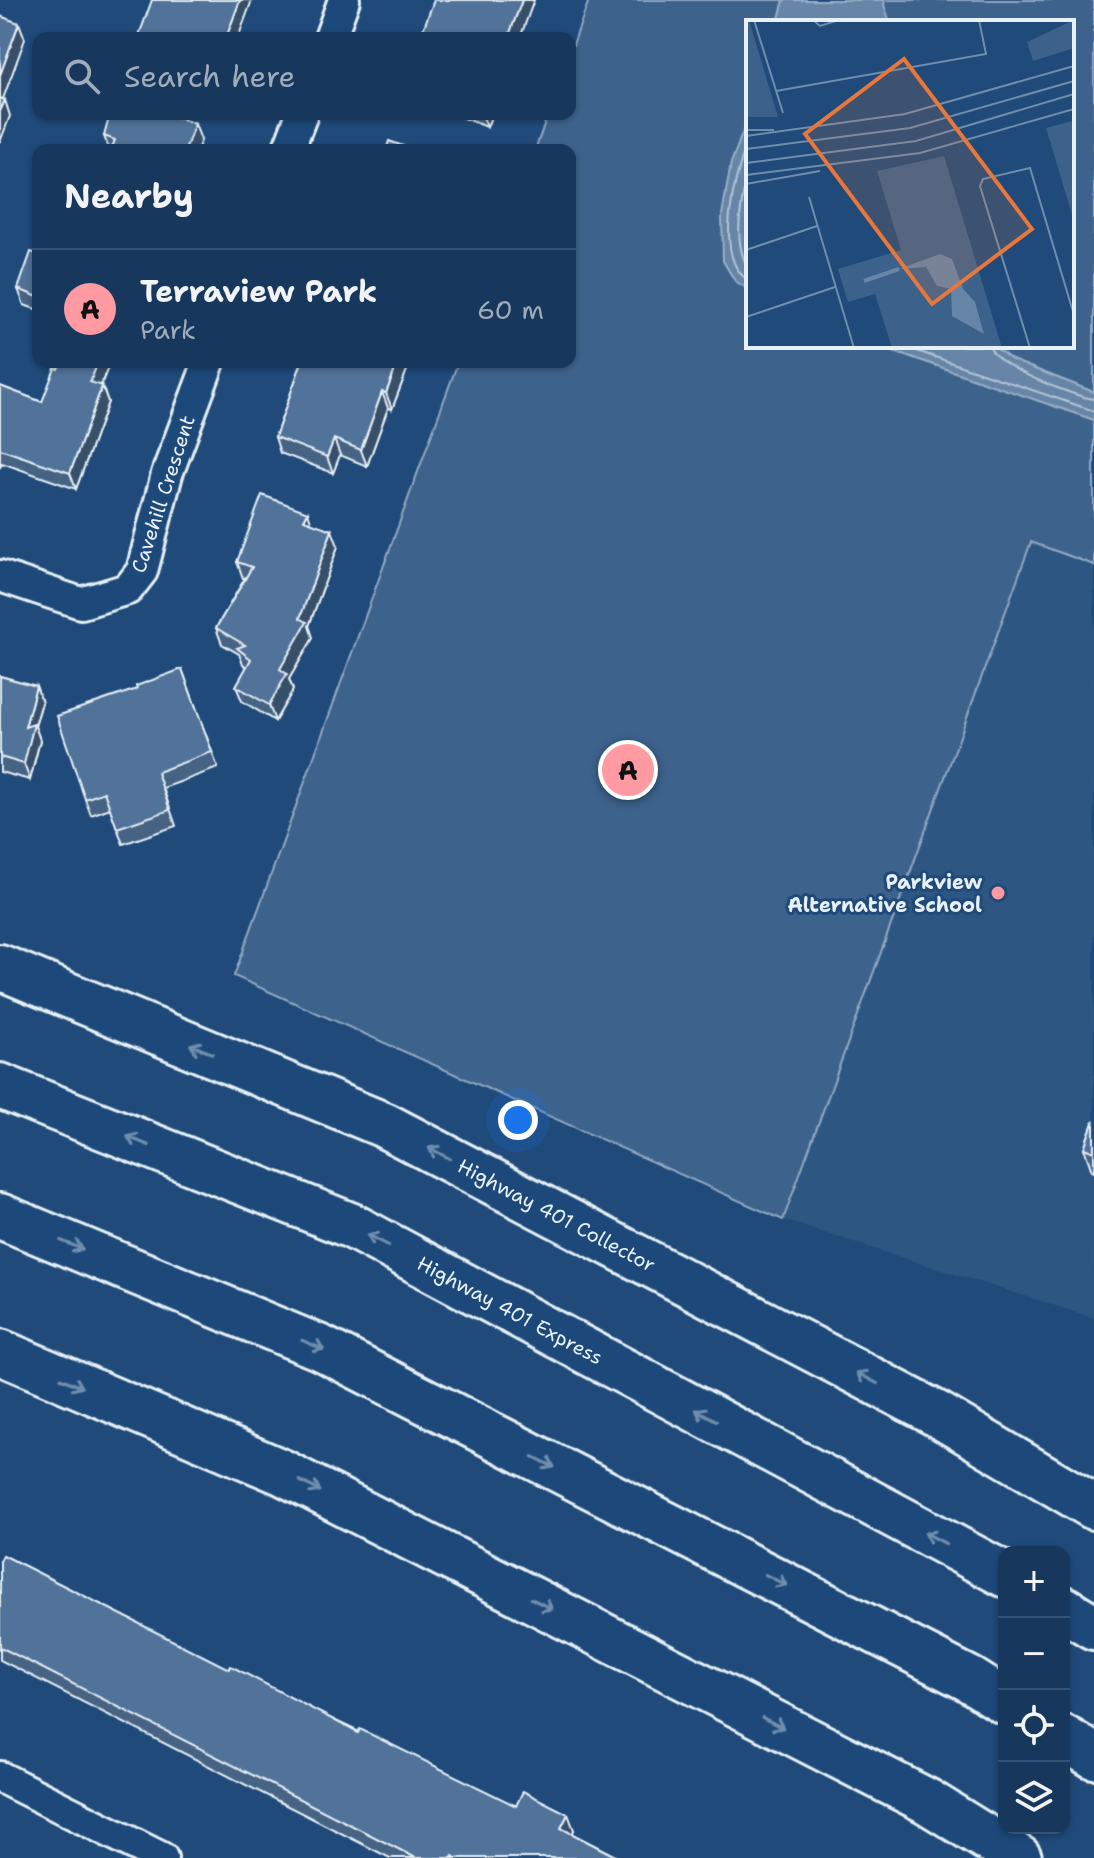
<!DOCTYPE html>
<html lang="en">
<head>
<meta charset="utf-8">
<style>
	:root { --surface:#17385c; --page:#244365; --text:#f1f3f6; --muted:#9eacbb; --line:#365272; --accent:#ff9aa2 }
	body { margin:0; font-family:"Shantell Sans",sans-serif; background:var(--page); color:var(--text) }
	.controls { position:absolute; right:24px; bottom:24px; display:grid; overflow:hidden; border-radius:16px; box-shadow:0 2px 6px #0004 }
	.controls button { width:72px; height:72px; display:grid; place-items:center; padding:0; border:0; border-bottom:2px solid var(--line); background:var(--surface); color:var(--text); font:40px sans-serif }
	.you { position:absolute; left:518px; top:1120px; width:28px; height:28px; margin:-20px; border:6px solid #fff; border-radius:50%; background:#1a73e8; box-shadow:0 0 0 12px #1a73e833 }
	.badge { display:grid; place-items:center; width:52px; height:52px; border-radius:50%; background:var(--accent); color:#111; font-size:26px; font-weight:700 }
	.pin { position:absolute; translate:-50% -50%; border:4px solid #fff; box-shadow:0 2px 8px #0006 }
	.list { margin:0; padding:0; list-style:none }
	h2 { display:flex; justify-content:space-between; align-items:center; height:104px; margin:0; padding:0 32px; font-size:34px }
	h2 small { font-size:26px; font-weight:400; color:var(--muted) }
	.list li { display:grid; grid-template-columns:52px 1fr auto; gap:24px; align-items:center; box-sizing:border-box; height:120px; padding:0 32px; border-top:2px solid var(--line) }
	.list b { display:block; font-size:30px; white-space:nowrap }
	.list p { margin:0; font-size:26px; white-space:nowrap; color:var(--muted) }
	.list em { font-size:26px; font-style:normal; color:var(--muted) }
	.icon { flex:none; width:44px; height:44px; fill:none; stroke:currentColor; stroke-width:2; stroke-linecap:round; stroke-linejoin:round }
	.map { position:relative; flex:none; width:1094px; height:1858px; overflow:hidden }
	.search { position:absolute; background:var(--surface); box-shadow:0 2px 6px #0004; left:32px; top:32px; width:544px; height:88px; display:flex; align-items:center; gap:20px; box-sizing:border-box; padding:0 28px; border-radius:16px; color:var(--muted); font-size:30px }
	.panel { position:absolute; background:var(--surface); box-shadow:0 2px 6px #0004; left:32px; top:144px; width:544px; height:224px; border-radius:16px }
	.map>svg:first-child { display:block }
	.built { fill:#2e5683 }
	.green { fill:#3c628c; stroke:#92aac2; stroke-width:2; fill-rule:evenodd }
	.water { fill:#6685a7; stroke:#9ab0c7; stroke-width:2 }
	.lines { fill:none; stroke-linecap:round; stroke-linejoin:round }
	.shore { stroke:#b4c6d8; stroke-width:2 }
	.street-casing { stroke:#e8f1f8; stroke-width:36 }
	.highway-casing { stroke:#e8f1f8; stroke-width:50 }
	.street { stroke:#1f4a7a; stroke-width:30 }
	.highway { stroke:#1f4a7a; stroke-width:44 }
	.wall { fill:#466384; stroke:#e8f1f8; stroke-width:2 }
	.shaded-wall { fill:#39506b; stroke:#e8f1f8; stroke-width:2 }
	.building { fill:#517399; stroke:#e8f1f8; stroke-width:2 }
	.oneway { stroke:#6f8dac }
	.poi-dot { fill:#ff9aa2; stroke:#1f4a7a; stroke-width:3 }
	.labels { text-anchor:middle; stroke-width:6; stroke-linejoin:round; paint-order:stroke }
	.street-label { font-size:20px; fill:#e8f1f8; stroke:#1f4a7a }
	.poi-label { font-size:20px; font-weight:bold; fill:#e8f1f8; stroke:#1f4a7a; text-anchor:end }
	.inset-river { fill:none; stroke:#6685a7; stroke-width:4 }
	.inset-road { fill:none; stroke:#6f8dac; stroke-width:2 }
	.view { fill:#e8773b; fill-opacity:0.15; stroke:#e8773b; stroke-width:4 }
	.inset-edge { fill:none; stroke:#e8f1f8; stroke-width:4 }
</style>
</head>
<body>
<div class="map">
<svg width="1094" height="1858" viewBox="0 0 1094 1858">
	<rect width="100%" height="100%" fill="#1f4a7a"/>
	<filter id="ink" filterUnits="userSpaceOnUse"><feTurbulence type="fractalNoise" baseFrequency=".0125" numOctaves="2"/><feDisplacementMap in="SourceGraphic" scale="16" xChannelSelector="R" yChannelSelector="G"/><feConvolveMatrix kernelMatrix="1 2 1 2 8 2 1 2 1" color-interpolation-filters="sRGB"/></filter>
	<g filter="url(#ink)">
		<!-- built -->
		<path class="built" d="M 1031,542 L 1094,565 L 1094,1318 L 783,1220 Z"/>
		<!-- green -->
		<path class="green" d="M 589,0 L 1094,0 L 1094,565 L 1031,542 L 783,1220 L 234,976 L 458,362 L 570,362 L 570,150 L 535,150 L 548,114 L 570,114 L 570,53 ZM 748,22 L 1072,22 L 1072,346 L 748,346 Z"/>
		<!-- water -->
		<path class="water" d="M 784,0 L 885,0 L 884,5 L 890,22 L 778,22 Z
			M 748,118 L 748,289 L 735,281 L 723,261 L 722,215 L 731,163 Z
			M 879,346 L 993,346 L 1012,360 L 1094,392 L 1094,420 Z"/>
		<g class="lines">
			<!-- shore -->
			<path class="shore" d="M 748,140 C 736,173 712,257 748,280
				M 748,169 C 743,199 731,240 748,267
				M 902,346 L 1094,411
				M 990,346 C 992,365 1074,397 1094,399"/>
			<defs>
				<path id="street" d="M 330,38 L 344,0
					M 288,150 L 302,114
					M 0,576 L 81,603 L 128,589 L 142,571 L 167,474 L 209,362
					M 0,1777 L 162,1858"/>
				<g id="highway">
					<path id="s1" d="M 0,967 L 384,1125 L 937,1414 L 1094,1507"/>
					<path id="s2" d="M 0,1086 L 352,1226 L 1004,1574"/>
					<path d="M 0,1216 L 321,1348 L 969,1679 L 1004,1701"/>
					<path d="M 0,1352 L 282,1472 L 927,1801 L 1019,1858"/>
					<path d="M 1064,1609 L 1094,1627"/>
					<path d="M 1064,1738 L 1094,1756"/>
				</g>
			</defs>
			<!-- street casing -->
			<use href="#street" class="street-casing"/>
			<!-- highway casing -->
			<use href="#highway" class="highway-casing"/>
			<!-- street -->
			<use href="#street" class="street"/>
			<!-- highway -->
			<use href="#highway" class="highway"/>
		</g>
		<!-- wall -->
		<path class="wall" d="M 453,114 L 492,114 L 487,127 Z
			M 104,136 L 201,140 L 197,150 L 109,150 Z
			M 38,254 L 38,310 L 24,305 L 18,289 Z
			M 61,362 L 110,362 L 101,385 L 102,386 L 108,402 L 76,489 L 2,463 L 0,468 L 0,386 L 42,402 Z
			M 302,362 L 410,362 L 392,409 L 388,408 L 367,466 L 340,455 L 333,473 L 280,453 L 275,437 Z
			M 312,523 L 338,546 L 309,626 L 313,638 L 289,679 L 293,690 L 275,721 L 242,701 L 236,686 L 247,667 L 243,664 L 239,654 L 222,644 L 216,628 L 245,578 L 243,578 L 237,562 Z
			M 182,669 L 218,768 L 163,788 L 176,826 L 123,844 L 110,808 L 91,815 L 85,799 L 137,689 Z
			M 0,676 L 36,686 L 42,702 L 35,726 L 40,740 L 30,780 L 0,772 Z
			M 1094,1120 L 1094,1172 L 1092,1171 L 1084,1148 Z
			M 0,1561 L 502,1800 L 574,1830 L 572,1834 L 619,1858 L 390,1858 L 0,1660 Z"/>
		<!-- shaded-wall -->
		<path class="shaded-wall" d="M 240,0 L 252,0 L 238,38 L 226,38 Z
			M 522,0 L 534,0 L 520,38 L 508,38 Z
			M 19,23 L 25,39 L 0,107 L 0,75 Z
			M 5,100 L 10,116 L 0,142 L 0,111 Z
			M 482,114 L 492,114 L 487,127 Z
			M 195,124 L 201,140 L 197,150 L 185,150 Z
			M 98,362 L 110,362 L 96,397 L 90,382 Z
			M 398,362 L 410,362 L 392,409 L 386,393 Z
			M 102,386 L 108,402 L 76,489 L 70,473 Z
			M 382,392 L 388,408 L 367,466 L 361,450 Z
			M 334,439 L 340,455 L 333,473 L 327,457 Z
			M 308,512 L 313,528 L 304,520 Z
			M 332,530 L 338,546 L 309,626 L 313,638 L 289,679 L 293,690 L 275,721 L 269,705 L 280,669 L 300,618 Z
			M 36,686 L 42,702 L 35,726 L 40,740 L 30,780 L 24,764 L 25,727 Z
			M 568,1814 L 574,1830 L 567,1844 L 561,1828 Z"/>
		<!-- building -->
		<path class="building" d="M 152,0 L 240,0 L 226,38 L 138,38 Z
			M 434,0 L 522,0 L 508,38 L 420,38 Z
			M 0,16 L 19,23 L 0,75 Z
			M 0,98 L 5,100 L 0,111 Z
			M 110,114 L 168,114 L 195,124 L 185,150 L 111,150 L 115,140 L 104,136 Z
			M 389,141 L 414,150 L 386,150 Z
			M 31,252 L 38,254 L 38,297 L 18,289 Z
			M 61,362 L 98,362 L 90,382 L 102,386 L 70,473 L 0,449 L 0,386 L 42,402 L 55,368 L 58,369 Z
			M 302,362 L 398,362 L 386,393 L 382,392 L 361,450 L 334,439 L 327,457 L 275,437 Z
			M 262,495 L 308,512 L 304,520 L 332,530 L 300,618 L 307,622 L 280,669 L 287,674 L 269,705 L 236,686 L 251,659 L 237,648 L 245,645 L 216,628 L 252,567 L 237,562 Z
			M 182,669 L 212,752 L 157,772 L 170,810 L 117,828 L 104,792 L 85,799 L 57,716 L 137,689 L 136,686 Z
			M 0,676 L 36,686 L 25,727 L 34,724 L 24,764 L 0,757 Z
			M 1094,1120 L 1094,1152 L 1084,1148 Z
			M 3,1555 L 229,1669 L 231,1666 L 358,1733 L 360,1729 L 516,1806 L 523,1791 L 568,1814 L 561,1828 L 619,1858 L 456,1858 L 453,1856 L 452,1858 L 416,1858 L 0,1647 L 0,1561 Z"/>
		<!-- one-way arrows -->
		<defs><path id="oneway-shaft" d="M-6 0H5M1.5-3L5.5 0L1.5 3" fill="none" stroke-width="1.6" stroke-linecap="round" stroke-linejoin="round" transform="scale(2)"/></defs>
		<g class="oneway">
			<use href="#oneway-shaft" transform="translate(201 1049) rotate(-158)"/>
			<use href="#oneway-shaft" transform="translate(138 1141) rotate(-158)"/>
			<use href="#oneway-shaft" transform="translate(439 1153) rotate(-152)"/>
			<use href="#oneway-shaft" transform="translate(378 1240) rotate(-152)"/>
			<use href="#oneway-shaft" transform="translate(72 1245) rotate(22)"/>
			<use href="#oneway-shaft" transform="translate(313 1345) rotate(23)"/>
			<use href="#oneway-shaft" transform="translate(867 1378) rotate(-152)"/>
			<use href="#oneway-shaft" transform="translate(72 1383) rotate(23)"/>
			<use href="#oneway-shaft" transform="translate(706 1415) rotate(-152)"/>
			<use href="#oneway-shaft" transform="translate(544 1462) rotate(27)"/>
			<use href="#oneway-shaft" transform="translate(310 1486) rotate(27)"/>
			<use href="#oneway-shaft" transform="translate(935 1538) rotate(-152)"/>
			<use href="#oneway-shaft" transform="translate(776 1580) rotate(27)"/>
			<use href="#oneway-shaft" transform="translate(542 1604) rotate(27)"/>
			<use href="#oneway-shaft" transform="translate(773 1723) rotate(27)"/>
		</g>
	</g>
	<!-- markers -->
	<circle class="poi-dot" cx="998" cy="893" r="8"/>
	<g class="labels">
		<!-- street labels -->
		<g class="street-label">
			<text transform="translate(163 494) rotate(-72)" y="7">Cavehill Crescent</text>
			<text dy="7" stroke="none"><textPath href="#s1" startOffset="610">Highway 401 Collector</textPath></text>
			<text dy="7" stroke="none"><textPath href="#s2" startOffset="558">Highway 401 Express</textPath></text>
		</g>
		<!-- poi labels -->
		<g class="poi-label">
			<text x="982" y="889">Parkview<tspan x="982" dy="23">Alternative School</tspan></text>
		</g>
	</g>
	<!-- overview -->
	<g transform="translate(746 20)">
		<rect width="328" height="328" fill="#1f4a7a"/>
		<path d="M 0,0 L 3,0 L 32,97 L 0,97 ZM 328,0 L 328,28 L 287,41 L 281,22 ZM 326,101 L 328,108 L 328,201 L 300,108 ZM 198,136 L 256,328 L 146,328 L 129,274 L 102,282 L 92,249 L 155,230 L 131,151 Z" fill="#3c628c"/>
		<path d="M 194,234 L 206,239 L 217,269 L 229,282 L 238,314 L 206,296 L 205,269 L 191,266 L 180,247 L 153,249 Z" fill="#6685a7"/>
		<path class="inset-river" d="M 118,261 L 153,249"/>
		<path class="inset-road" d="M 8,0 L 37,93M 67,0 L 74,6 L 93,0M 30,71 L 240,34 L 233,0M 0,110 L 28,110M 0,116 L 159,94 L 328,46M 0,129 L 164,108 L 328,61M 0,143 L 170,121 L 328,74M 0,155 L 174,133 L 328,89M 0,164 L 74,151M 63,177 L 108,328M 0,230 L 71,206M 0,297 L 89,267M 284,328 L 234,166 L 237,159 L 284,148 L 328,295"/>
		<path class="view" d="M 158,39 L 286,209 L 186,284 L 59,114 Z"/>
		<rect width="328" height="328" class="inset-edge"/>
	</g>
</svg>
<div class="controls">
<button>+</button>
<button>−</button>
<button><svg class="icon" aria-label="locate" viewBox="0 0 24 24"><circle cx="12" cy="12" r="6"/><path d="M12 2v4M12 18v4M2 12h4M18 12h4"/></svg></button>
<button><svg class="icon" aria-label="layers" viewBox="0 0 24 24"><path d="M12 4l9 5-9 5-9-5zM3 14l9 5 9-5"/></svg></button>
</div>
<div class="you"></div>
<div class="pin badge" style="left:628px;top:770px">A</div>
<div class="search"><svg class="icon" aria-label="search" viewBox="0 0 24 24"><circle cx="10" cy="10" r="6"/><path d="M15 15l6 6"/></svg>Search here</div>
<section class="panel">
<h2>Nearby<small></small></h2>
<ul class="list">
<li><span class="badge">A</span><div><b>Terraview Park</b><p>Park</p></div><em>60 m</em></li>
</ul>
</section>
</div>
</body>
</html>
